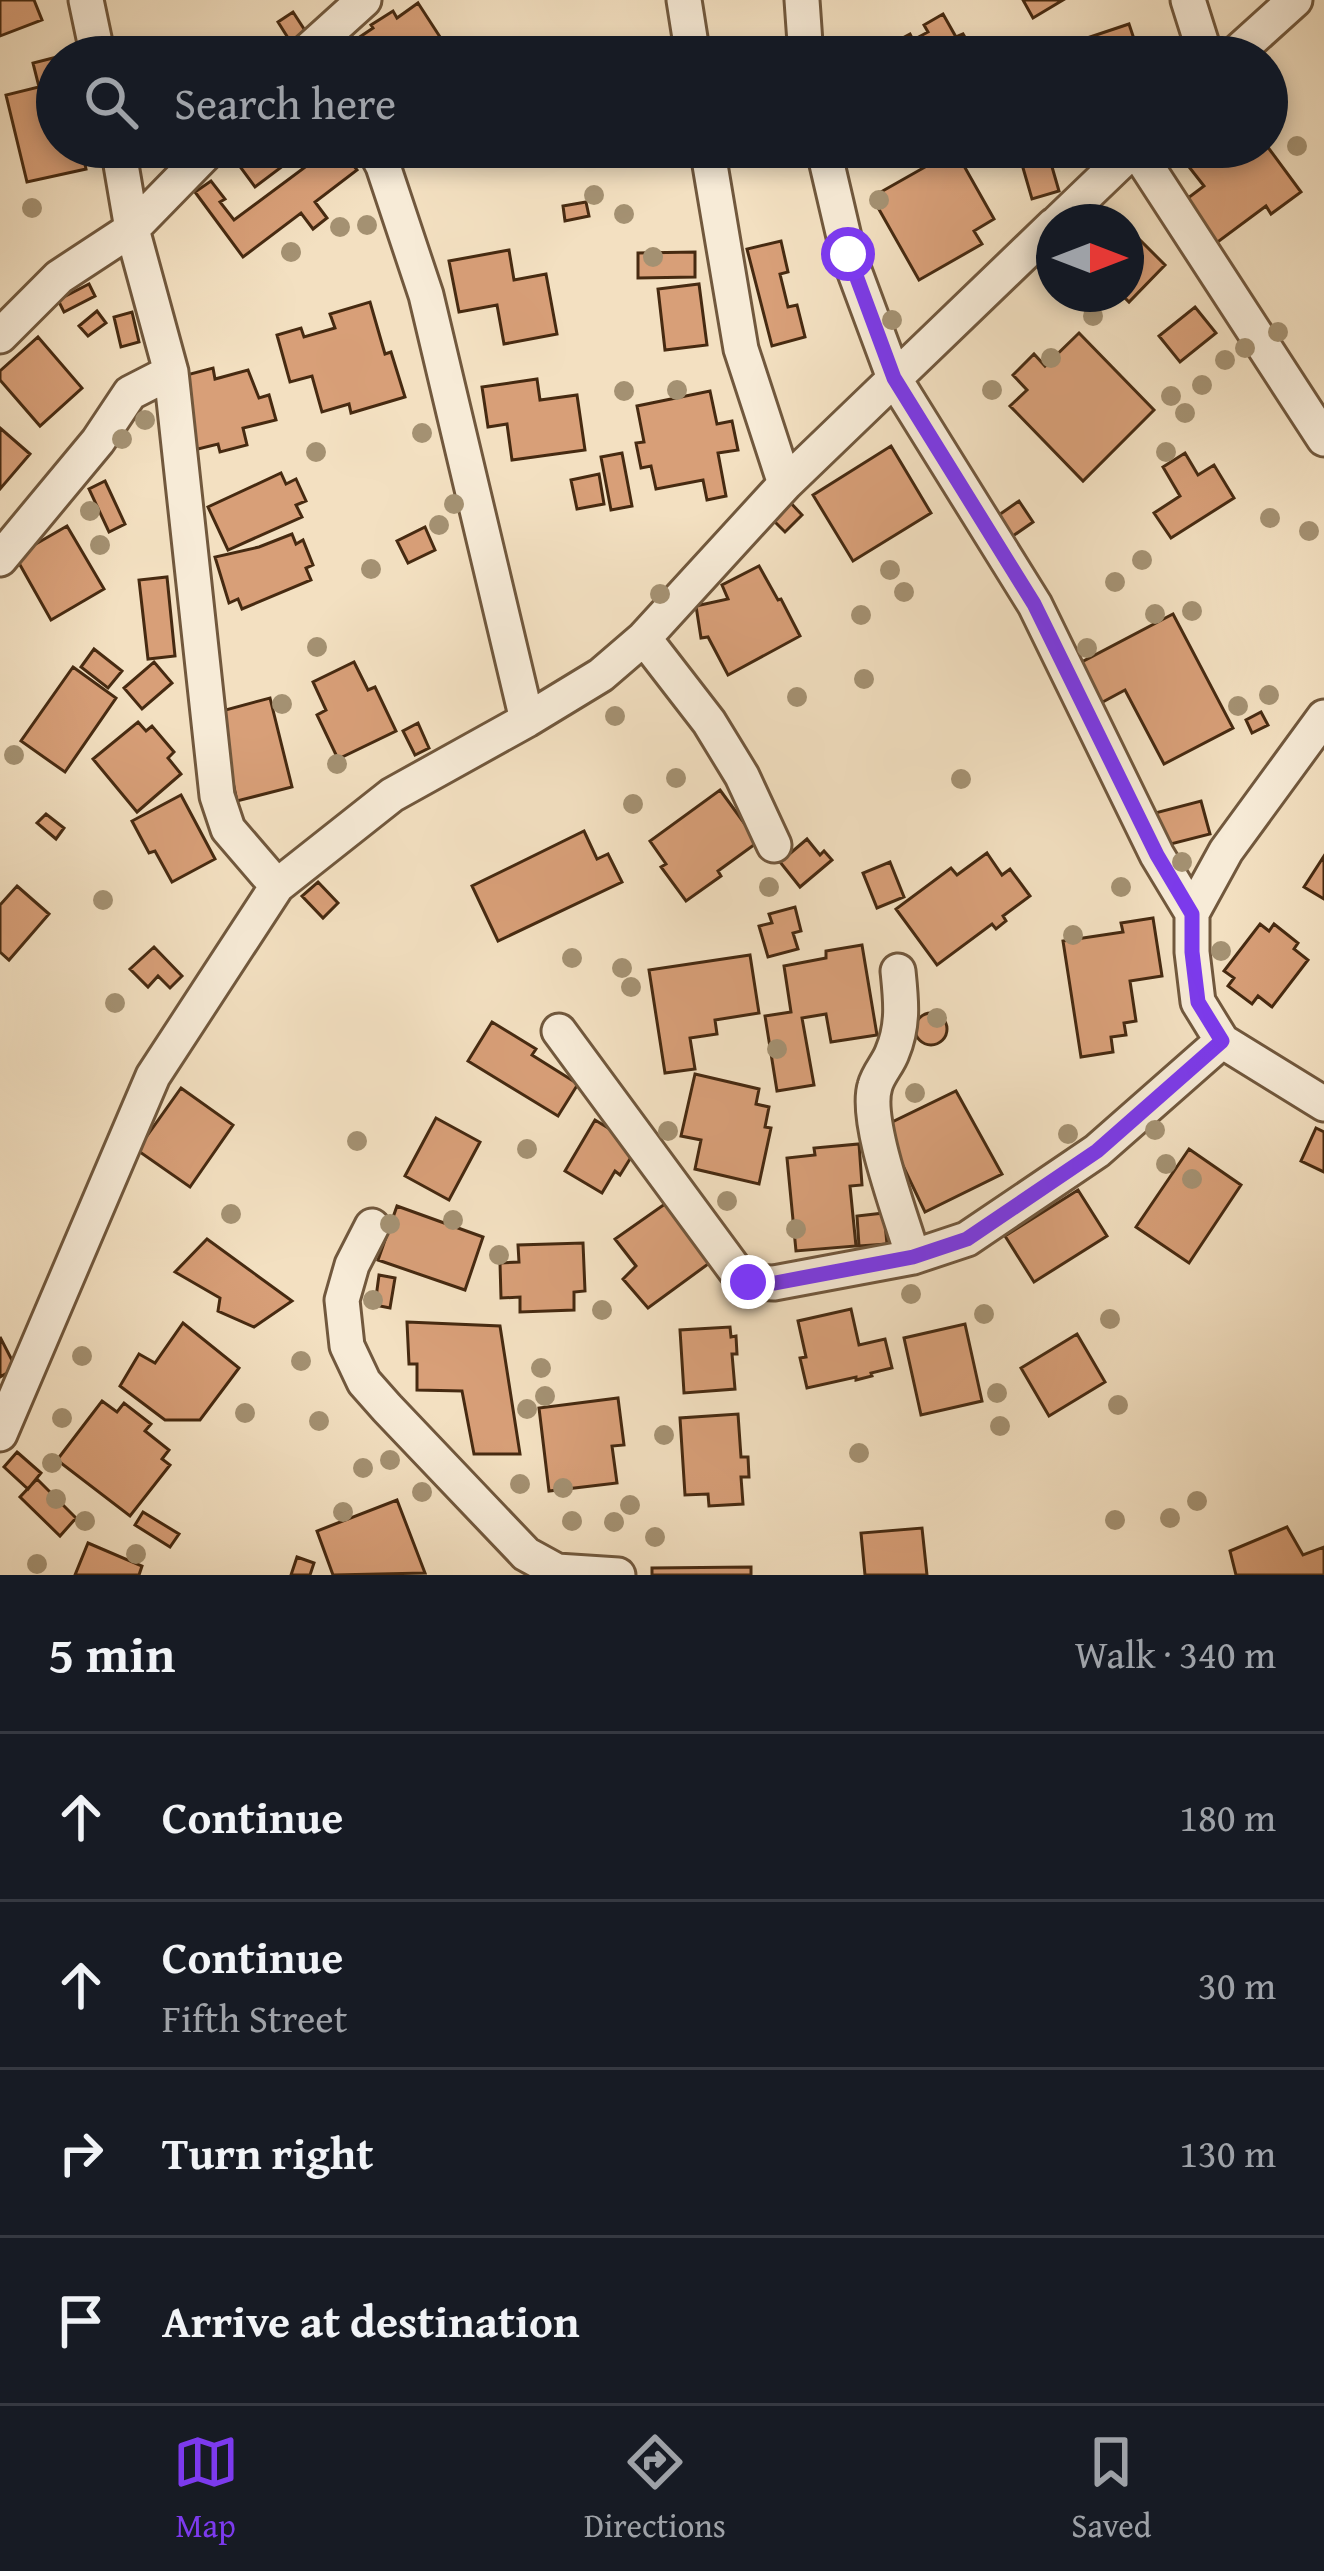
<!DOCTYPE html>
<html lang="en">
<head>
<meta charset="utf-8">
<style>
	:root { --surface:#171b24; --page:#20242c; --text:#f1f3f6; --muted:#9ea1a6; --line:#363941; --accent:#7c3aed }
	body { margin:0; font-family:"Gentium Book Plus",serif; background:var(--page); color:var(--text) }
	.compass { position:absolute; left:1036px; top:204px; width:108px; height:108px; border-radius:50%; background:var(--surface); box-shadow:0 6px 18px #0003; rotate:90deg }
	.stop { position:absolute; width:36px; height:36px; margin:-27px; border:9px solid #7c3aed; border-radius:50%; background:#fff }
	.stop.end { background:#7c3aed; border-color:#fff; box-shadow:0 3px 12px #0008 }
	.list { margin:0; padding:0; list-style:none }
	h2 { display:flex; justify-content:space-between; align-items:center; height:156px; margin:0; padding:0 48px; font-size:51px }
	h2 small { font-size:39px; font-weight:400; color:var(--muted) }
	.list li { display:grid; grid-template-columns:78px 1fr auto; gap:36px; align-items:center; box-sizing:border-box; height:168px; padding:0 48px; border-top:3px solid var(--line) }
	.list b { display:block; font-size:45px; white-space:nowrap }
	.list p { margin:0; font-size:39px; white-space:nowrap; color:var(--muted) }
	.list em { font-size:39px; font-style:normal; color:var(--muted) }
	.icon { flex:none; width:66px; height:66px; fill:none; stroke:currentColor; stroke-width:2; stroke-linecap:round; stroke-linejoin:round }
	.map { position:relative; flex:none; width:1324px; height:1575px; overflow:hidden }
	.search { position:absolute; background:var(--surface); box-shadow:0 6px 18px #0003; left:36px; right:36px; top:36px; height:132px; display:flex; align-items:center; gap:30px; box-sizing:border-box; padding:0 42px; border-radius:66px; color:var(--muted); font-size:45px }
	.sheet { height:828px; background:var(--surface) }
	nav { display:flex; justify-content:space-around; align-items:center; box-sizing:border-box; height:168px; border-top:3px solid var(--line); background:var(--surface); font-size:33px; color:var(--muted) }
	nav a { display:grid; justify-items:center; gap:6px }
	nav .on { color:var(--accent) }
	.map>svg:first-child { display:block }
	.building { fill:#d89f78; stroke:#462a11; stroke-width:3 }
	.lines { fill:none; stroke-linecap:round; stroke-linejoin:round }
	.minor-casing { stroke:#71583d; stroke-width:39 }
	.minor { stroke:#f7ebd7; stroke-width:33 }
	.tree { fill:#a49172 }
	.route { stroke:#7c3aed; stroke-width:15 }
</style>
</head>
<body>
<div class="map">
<svg width="1324" height="1575" viewBox="0 0 1324 1575">
	<rect width="100%" height="100%" fill="#f3e0c1"/>
	<filter id="stains"><feTurbulence type="fractalNoise" baseFrequency=".00167" numOctaves="4"/><feColorMatrix values="0 0 0 0 .2 0 0 0 0 .09 0 0 0 0 .02 0 0 0 .5 -.17"/></filter>
	<radialGradient id="worn" r=".72"><stop offset=".6" stop-color="#630" stop-opacity="0"/><stop offset="1" stop-color="#630" stop-opacity=".3"/></radialGradient>
	<!-- building -->
	<path class="building" d="M 0,0 L 34,0 L 42,20 L 0,36 Z
		M 1023,0 L 1063,0 L 1033,18 Z
		M 418,3 L 453,57 L 334,57 L 333,55 L 373,28 L 371,25 L 393,11 L 397,18 Z
		M 293,12 L 306,32 L 290,41 L 278,22 Z
		M 943,14 L 956,37 L 963,34 L 976,56 L 884,57 L 888,55 L 884,48 L 910,34 L 913,40 L 928,32 L 924,25 Z
		M 1129,24 L 1140,57 L 1066,57 L 1063,46 Z
		M 57,57 L 57,147 L 81,147 L 86,169 L 27,182 L 6,95 L 39,87 L 33,63 Z
		M 1267,146 L 1301,192 L 1271,214 L 1266,206 L 1215,244 L 1184,201 L 1204,186 L 1186,163 L 1208,147 Z
		M 229,147 L 308,147 L 255,187 L 227,149 Z
		M 332,147 L 340,147 L 357,170 L 315,202 L 327,218 L 313,229 L 301,213 L 243,257 L 195,192 L 211,181 L 225,199 L 220,202 L 234,220 Z
		M 955,150 L 994,219 L 974,231 L 982,244 L 919,280 L 872,197 Z
		M 1048,153 L 1059,191 L 1032,199 L 1021,161 Z
		M 586,202 L 589,216 L 565,221 L 563,206 Z
		M 1126,226 L 1165,265 L 1129,302 L 1121,294 L 1126,294 Z
		M 781,241 L 788,272 L 780,274 L 788,307 L 797,305 L 805,337 L 772,346 L 747,249 Z
		M 509,250 L 514,280 L 546,274 L 557,334 L 504,344 L 497,305 L 459,312 L 449,261 Z
		M 695,252 L 695,277 L 638,278 L 638,253 Z
		M 89,284 L 95,296 L 64,312 L 58,300 Z
		M 699,284 L 707,345 L 665,350 L 658,289 Z
		M 370,302 L 385,354 L 391,352 L 405,397 L 351,413 L 349,404 L 322,412 L 312,376 L 290,382 L 277,335 L 301,328 L 304,337 L 335,328 L 330,314 Z
		M 1195,307 L 1216,333 L 1180,362 L 1159,336 Z
		M 97,311 L 106,323 L 88,336 L 79,326 Z
		M 132,312 L 139,342 L 121,347 L 114,317 Z
		M 1079,333 L 1154,410 L 1083,481 L 1010,406 L 1027,390 L 1013,375 L 1034,354 L 1045,366 Z
		M 38,337 L 82,388 L 40,426 L 0,380 L 0,371 Z
		M 213,368 L 215,379 L 248,370 L 259,398 L 269,395 L 276,420 L 243,428 L 247,445 L 220,452 L 218,444 L 194,450 L 175,378 Z
		M 537,379 L 540,400 L 577,395 L 585,450 L 512,460 L 507,424 L 488,427 L 482,387 Z
		M 710,391 L 717,424 L 732,421 L 738,450 L 718,453 L 726,496 L 707,500 L 703,480 L 656,489 L 651,466 L 641,468 L 636,443 L 644,442 L 637,406 Z
		M 0,428 L 30,454 L 0,489 Z
		M 891,446 L 931,513 L 853,561 L 813,495 Z
		M 622,453 L 632,506 L 611,510 L 601,457 Z
		M 1185,453 L 1198,475 L 1214,465 L 1234,498 L 1171,538 L 1154,513 L 1180,496 L 1163,467 Z
		M 281,473 L 286,484 L 296,479 L 306,501 L 296,505 L 302,517 L 228,550 L 208,507 Z
		M 599,474 L 604,504 L 577,509 L 571,480 Z
		M 105,481 L 125,524 L 109,532 L 89,489 Z
		M 789,501 L 802,515 L 785,532 L 772,519 Z
		M 1019,501 L 1033,522 L 1010,538 L 996,517 Z
		M 67,526 L 104,589 L 51,620 L 15,556 Z
		M 425,527 L 435,550 L 408,563 L 397,541 Z
		M 292,534 L 296,544 L 303,540 L 313,565 L 306,568 L 311,580 L 242,609 L 238,599 L 229,603 L 215,557 L 259,547 Z
		M 759,566 L 778,600 L 781,599 L 800,636 L 728,675 L 708,637 L 701,638 L 696,606 L 728,599 L 722,585 Z
		M 167,577 L 175,656 L 148,659 L 139,580 Z
		M 1173,614 L 1233,728 L 1164,764 L 1125,690 L 1099,704 L 1078,664 Z
		M 94,649 L 122,671 L 108,688 L 81,667 Z
		M 154,662 L 172,683 L 142,709 L 124,688 Z
		M 354,662 L 368,690 L 375,687 L 396,731 L 338,759 L 317,715 L 326,710 L 313,682 Z
		M 73,667 L 116,698 L 65,772 L 21,741 Z
		M 270,698 L 292,787 L 237,801 L 218,712 Z
		M 1261,712 L 1268,725 L 1252,733 L 1246,720 Z
		M 138,722 L 146,731 L 152,726 L 174,752 L 168,758 L 181,774 L 137,812 L 93,759 Z
		M 418,723 L 429,748 L 415,755 L 403,731 Z
		M 720,790 L 758,842 L 718,871 L 721,876 L 686,901 L 661,867 L 666,864 L 650,841 Z
		M 181,795 L 215,859 L 172,882 L 155,851 L 149,853 L 132,821 Z
		M 1201,801 L 1210,834 L 1163,846 L 1155,813 Z
		M 46,814 L 64,828 L 56,839 L 37,823 Z
		M 584,831 L 597,859 L 608,854 L 622,882 L 498,941 L 472,886 Z
		M 807,839 L 820,855 L 824,851 L 832,860 L 800,887 L 780,862 Z
		M 987,853 L 1002,875 L 1010,869 L 1030,896 L 1003,916 L 1006,921 L 996,929 L 992,924 L 937,965 L 896,909 L 951,868 L 957,875 Z
		M 1324,856 L 1324,899 L 1304,887 Z
		M 890,862 L 904,897 L 877,908 L 863,873 Z
		M 318,882 L 338,903 L 323,918 L 302,896 Z
		M 17,886 L 49,914 L 9,960 L 0,952 L 0,905 Z
		M 795,907 L 801,931 L 793,933 L 798,949 L 768,957 L 759,926 L 772,923 L 769,914 Z
		M 1153,918 L 1162,976 L 1130,981 L 1136,1021 L 1124,1023 L 1126,1035 L 1111,1037 L 1113,1052 L 1081,1057 L 1063,941 L 1123,932 L 1121,923 Z
		M 1260,924 L 1269,931 L 1274,924 L 1298,943 L 1294,949 L 1308,960 L 1272,1007 L 1258,996 L 1252,1004 L 1228,986 L 1234,978 L 1224,971 Z
		M 862,945 L 877,1035 L 831,1042 L 826,1014 L 802,1018 L 814,1085 L 777,1091 L 765,1016 L 791,1012 L 784,966 L 826,958 L 826,951 Z
		M 154,947 L 182,976 L 170,988 L 158,976 L 148,987 L 130,969 Z
		M 750,955 L 759,1013 L 715,1020 L 717,1034 L 690,1038 L 695,1069 L 665,1073 L 649,970 Z
		M915 1029a16 16 0 1 1 32 0a16 16 0 1 1-32 0Z
		M 492,1022 L 536,1049 L 532,1055 L 578,1084 L 558,1116 L 468,1061 Z
		M 695,1074 L 759,1089 L 756,1104 L 769,1107 L 765,1127 L 771,1128 L 759,1184 L 695,1169 L 701,1140 L 681,1136 Z
		M 181,1088 L 233,1125 L 190,1187 L 137,1150 Z
		M 956,1091 L 1002,1174 L 925,1212 L 884,1126 Z
		M 436,1118 L 480,1142 L 449,1200 L 405,1176 Z
		M 595,1120 L 638,1146 L 620,1175 L 615,1171 L 602,1193 L 565,1171 Z
		M 1316,1128 L 1324,1132 L 1324,1172 L 1301,1161 Z
		M 859,1144 L 862,1185 L 850,1186 L 856,1246 L 796,1251 L 787,1158 L 815,1155 L 814,1148 Z
		M 1189,1149 L 1241,1185 L 1189,1263 L 1136,1227 Z
		M 1078,1190 L 1107,1236 L 1034,1282 L 1005,1236 Z
		M 672,1199 L 719,1256 L 648,1308 L 623,1279 L 636,1266 L 615,1239 Z
		M 397,1206 L 483,1237 L 465,1290 L 378,1260 Z
		M 884,1213 L 887,1244 L 859,1246 L 857,1216 Z
		M 207,1239 L 292,1301 L 254,1327 L 218,1311 L 220,1298 L 175,1272 Z
		M 583,1243 L 585,1291 L 574,1292 L 574,1310 L 520,1312 L 520,1297 L 501,1298 L 500,1263 L 519,1262 L 518,1245 Z
		M 379,1275 L 395,1278 L 390,1308 L 375,1305 Z
		M 851,1309 L 859,1345 L 885,1339 L 892,1368 L 871,1373 L 872,1376 L 856,1380 L 856,1377 L 807,1388 L 800,1358 L 806,1357 L 798,1321 Z
		M 407,1322 L 500,1326 L 520,1454 L 474,1454 L 462,1391 L 417,1390 L 417,1364 L 409,1364 Z
		M 183,1323 L 239,1368 L 200,1420 L 165,1420 L 120,1386 L 139,1354 L 155,1363 Z
		M 965,1324 L 982,1401 L 921,1415 L 904,1338 Z
		M 730,1327 L 731,1337 L 736,1336 L 737,1354 L 732,1354 L 735,1389 L 684,1393 L 680,1330 Z
		M 1077,1334 L 1105,1382 L 1049,1416 L 1021,1368 Z
		M 0,1337 L 16,1368 L 0,1377 Z
		M 618,1398 L 624,1445 L 612,1446 L 617,1483 L 549,1491 L 539,1408 Z
		M 102,1401 L 117,1412 L 124,1403 L 151,1424 L 145,1431 L 169,1450 L 162,1459 L 170,1465 L 130,1516 L 57,1460 Z
		M 738,1414 L 741,1457 L 748,1457 L 749,1477 L 741,1477 L 743,1504 L 709,1506 L 708,1494 L 685,1495 L 680,1418 Z
		M 17,1452 L 41,1473 L 28,1489 L 4,1467 Z
		M 37,1479 L 76,1518 L 60,1536 L 20,1497 Z
		M 397,1500 L 425,1573 L 333,1575 L 317,1531 Z
		M 143,1512 L 179,1534 L 170,1547 L 135,1525 Z
		M 1287,1527 L 1303,1555 L 1324,1547 L 1324,1575 L 1236,1575 L 1230,1551 Z
		M 922,1528 L 927,1575 L 865,1575 L 861,1533 Z
		M 88,1543 L 142,1566 L 139,1575 L 75,1575 Z
		M 297,1557 L 314,1563 L 310,1575 L 291,1575 Z
		M 751,1567 L 751,1575 L 652,1575 L 652,1568 Z"/>
	<g class="lines">
		<defs>
			<path id="minor" d="M 86,0 L 98,57
				M 684,0 L 693,57
				M 802,0 L 806,57
				M 1188,0 L 1206,57
				M 301,57 L 364,0
				M 1232,57 L 1295,0
				M 118,147 L 132,229 L 171,372 L 217,796 L 228,829 L 277,886
				M 373,147 L 383,166 L 426,295 L 527,720
				M 707,147 L 741,349 L 785,484
				M 823,147 L 848,254 L 894,378 L 1035,605 L 1157,855 L 1192,913
				M 1135,148 L 1324,439
				M 1058,222 L 1136,147
				M 0,336 L 59,277 L 132,229 L 212,147
				M 0,559 L 98,441 L 130,393 L 171,372
				M 644,638 L 709,722 L 742,776 L 774,845
				M 1324,717 L 1226,851 L 1192,913 L 1192,952 L 1198,1002 L 1222,1041 L 1324,1104
				M 898,971 C 901,1000 904,1025 892,1053 C 888,1064 878,1074 875,1086 C 864,1121 902,1218 913,1257
				M 559,1031 L 735,1270 L 748,1282 L 774,1283 L 913,1257 L 967,1239 L 1097,1151 L 1222,1041
				M 372,1226 L 352,1265 L 342,1300 L 347,1346 L 364,1382 L 387,1408 L 526,1554 L 557,1571 L 618,1575
				M 0,1434 L 153,1076 L 277,886 L 392,795 L 527,720 L 601,675 L 644,638 L 785,484 L 1054,225"/>
		</defs>
		<!-- minor casing -->
		<use href="#minor" class="minor-casing"/>
		<!-- minor -->
		<use href="#minor" class="minor"/>
	</g>
	<!-- trees -->
	<g class="tree">
		<circle cx="1297" cy="146" r="10"/>
		<circle cx="594" cy="195" r="10"/>
		<circle cx="879" cy="200" r="10"/>
		<circle cx="32" cy="208" r="10"/>
		<circle cx="624" cy="214" r="10"/>
		<circle cx="367" cy="225" r="10"/>
		<circle cx="340" cy="227" r="10"/>
		<circle cx="291" cy="252" r="10"/>
		<circle cx="653" cy="257" r="10"/>
		<circle cx="1093" cy="316" r="10"/>
		<circle cx="892" cy="320" r="10"/>
		<circle cx="1278" cy="332" r="10"/>
		<circle cx="1245" cy="348" r="10"/>
		<circle cx="1051" cy="358" r="10"/>
		<circle cx="1225" cy="360" r="10"/>
		<circle cx="1202" cy="385" r="10"/>
		<circle cx="677" cy="390" r="10"/>
		<circle cx="992" cy="390" r="10"/>
		<circle cx="624" cy="391" r="10"/>
		<circle cx="1171" cy="396" r="10"/>
		<circle cx="1185" cy="413" r="10"/>
		<circle cx="145" cy="420" r="10"/>
		<circle cx="422" cy="433" r="10"/>
		<circle cx="122" cy="439" r="10"/>
		<circle cx="316" cy="452" r="10"/>
		<circle cx="1166" cy="452" r="10"/>
		<circle cx="454" cy="504" r="10"/>
		<circle cx="90" cy="511" r="10"/>
		<circle cx="1270" cy="518" r="10"/>
		<circle cx="439" cy="525" r="10"/>
		<circle cx="1309" cy="531" r="10"/>
		<circle cx="100" cy="545" r="10"/>
		<circle cx="1142" cy="560" r="10"/>
		<circle cx="371" cy="569" r="10"/>
		<circle cx="890" cy="570" r="10"/>
		<circle cx="1115" cy="582" r="10"/>
		<circle cx="904" cy="592" r="10"/>
		<circle cx="660" cy="594" r="10"/>
		<circle cx="1192" cy="611" r="10"/>
		<circle cx="1155" cy="614" r="10"/>
		<circle cx="861" cy="615" r="10"/>
		<circle cx="317" cy="647" r="10"/>
		<circle cx="1087" cy="648" r="10"/>
		<circle cx="864" cy="679" r="10"/>
		<circle cx="1269" cy="695" r="10"/>
		<circle cx="797" cy="697" r="10"/>
		<circle cx="282" cy="704" r="10"/>
		<circle cx="1238" cy="706" r="10"/>
		<circle cx="615" cy="716" r="10"/>
		<circle cx="14" cy="755" r="10"/>
		<circle cx="337" cy="764" r="10"/>
		<circle cx="676" cy="778" r="10"/>
		<circle cx="961" cy="779" r="10"/>
		<circle cx="633" cy="804" r="10"/>
		<circle cx="1182" cy="862" r="10"/>
		<circle cx="769" cy="887" r="10"/>
		<circle cx="1121" cy="887" r="10"/>
		<circle cx="103" cy="900" r="10"/>
		<circle cx="1073" cy="935" r="10"/>
		<circle cx="1221" cy="951" r="10"/>
		<circle cx="572" cy="958" r="10"/>
		<circle cx="622" cy="968" r="10"/>
		<circle cx="631" cy="987" r="10"/>
		<circle cx="115" cy="1003" r="10"/>
		<circle cx="937" cy="1018" r="10"/>
		<circle cx="777" cy="1049" r="10"/>
		<circle cx="915" cy="1093" r="10"/>
		<circle cx="1155" cy="1130" r="10"/>
		<circle cx="668" cy="1131" r="10"/>
		<circle cx="1068" cy="1134" r="10"/>
		<circle cx="357" cy="1141" r="10"/>
		<circle cx="527" cy="1149" r="10"/>
		<circle cx="1166" cy="1164" r="10"/>
		<circle cx="1192" cy="1179" r="10"/>
		<circle cx="727" cy="1201" r="10"/>
		<circle cx="231" cy="1214" r="10"/>
		<circle cx="453" cy="1220" r="10"/>
		<circle cx="390" cy="1224" r="10"/>
		<circle cx="796" cy="1229" r="10"/>
		<circle cx="499" cy="1255" r="10"/>
		<circle cx="911" cy="1294" r="10"/>
		<circle cx="373" cy="1300" r="10"/>
		<circle cx="602" cy="1310" r="10"/>
		<circle cx="984" cy="1314" r="10"/>
		<circle cx="1110" cy="1319" r="10"/>
		<circle cx="82" cy="1356" r="10"/>
		<circle cx="301" cy="1361" r="10"/>
		<circle cx="541" cy="1368" r="10"/>
		<circle cx="997" cy="1393" r="10"/>
		<circle cx="545" cy="1396" r="10"/>
		<circle cx="1118" cy="1405" r="10"/>
		<circle cx="527" cy="1409" r="10"/>
		<circle cx="245" cy="1413" r="10"/>
		<circle cx="62" cy="1418" r="10"/>
		<circle cx="319" cy="1421" r="10"/>
		<circle cx="1000" cy="1426" r="10"/>
		<circle cx="664" cy="1435" r="10"/>
		<circle cx="859" cy="1453" r="10"/>
		<circle cx="390" cy="1460" r="10"/>
		<circle cx="52" cy="1463" r="10"/>
		<circle cx="363" cy="1468" r="10"/>
		<circle cx="520" cy="1484" r="10"/>
		<circle cx="563" cy="1488" r="10"/>
		<circle cx="422" cy="1492" r="10"/>
		<circle cx="56" cy="1499" r="10"/>
		<circle cx="1197" cy="1501" r="10"/>
		<circle cx="630" cy="1505" r="10"/>
		<circle cx="343" cy="1512" r="10"/>
		<circle cx="1170" cy="1518" r="10"/>
		<circle cx="1115" cy="1520" r="10"/>
		<circle cx="85" cy="1521" r="10"/>
		<circle cx="572" cy="1521" r="10"/>
		<circle cx="614" cy="1522" r="10"/>
		<circle cx="655" cy="1537" r="10"/>
		<circle cx="136" cy="1554" r="10"/>
		<circle cx="37" cy="1564" r="10"/>
	</g>
	<g class="lines">
		<!-- route -->
		<path class="route" d="M 748,1282 L 775,1283 L 913,1257 L 967,1239 L 1097,1151 L 1222,1041 L 1198,1002 L 1192,952 L 1192,914 L 1157,855 L 1034,604 L 894,378 L 848,254"/>
	</g>
	<rect width="100%" height="100%" filter="url(#stains)"/>
	<rect width="100%" height="100%" fill="url(#worn)"/>
</svg>
<svg class="compass" viewBox="-18 -18 36 36"><path d="M0-13l5 13h-10z" fill="#e53935"/><path d="M0 13l5-13h-10z" fill="#9ea1a6"/></svg>
<div class="stop" style="left:848px;top:254px"></div>
<div class="stop end" style="left:748px;top:1282px"></div>
<div class="search"><svg class="icon" aria-label="search" viewBox="0 0 24 24"><circle cx="10" cy="10" r="6"/><path d="M15 15l6 6"/></svg>Search here</div>
</div>
<section class="sheet">
<h2>5 min<small>Walk · 340 m</small></h2>
<ul class="list">
<li><svg class="icon" aria-label="ahead" viewBox="0 0 24 24"><path d="M12 20V5M6 11l6-6 6 6"/></svg><div><b>Continue</b></div><em>180 m</em></li>
<li><svg class="icon" aria-label="ahead" viewBox="0 0 24 24"><path d="M12 20V5M6 11l6-6 6 6"/></svg><div><b>Continue</b><p>Fifth Street</p></div><em>30 m</em></li>
<li><svg class="icon" aria-label="right" viewBox="0 0 24 24"><path d="M7 20v-9h11M14 6l5 5-5 5"/></svg><div><b>Turn right</b></div><em>130 m</em></li>
<li><svg class="icon" aria-label="arrive" viewBox="0 0 24 24"><path d="M6 21V4h12l-3 4 3 4H6"/></svg><div><b>Arrive at destination</b></div></li>
</ul>
</section>
<nav>
<a class="on"><svg class="icon" aria-label="map" viewBox="0 0 24 24"><path d="M3 6l6-2 6 2 6-2v14l-6 2-6-2-6 2zM9 4v14M15 6v14"/></svg>Map</a>
<a><svg class="icon" aria-label="directions" viewBox="0 0 24 24"><path d="M12 3l9 9-9 9-9-9zM9 14v-3h6M13 9l2 2-2 2"/></svg>Directions</a>
<a><svg class="icon" aria-label="saved" viewBox="0 0 24 24"><path d="M7 4h10v16l-5-4-5 4z"/></svg>Saved</a>
</nav>
</body>
</html>
